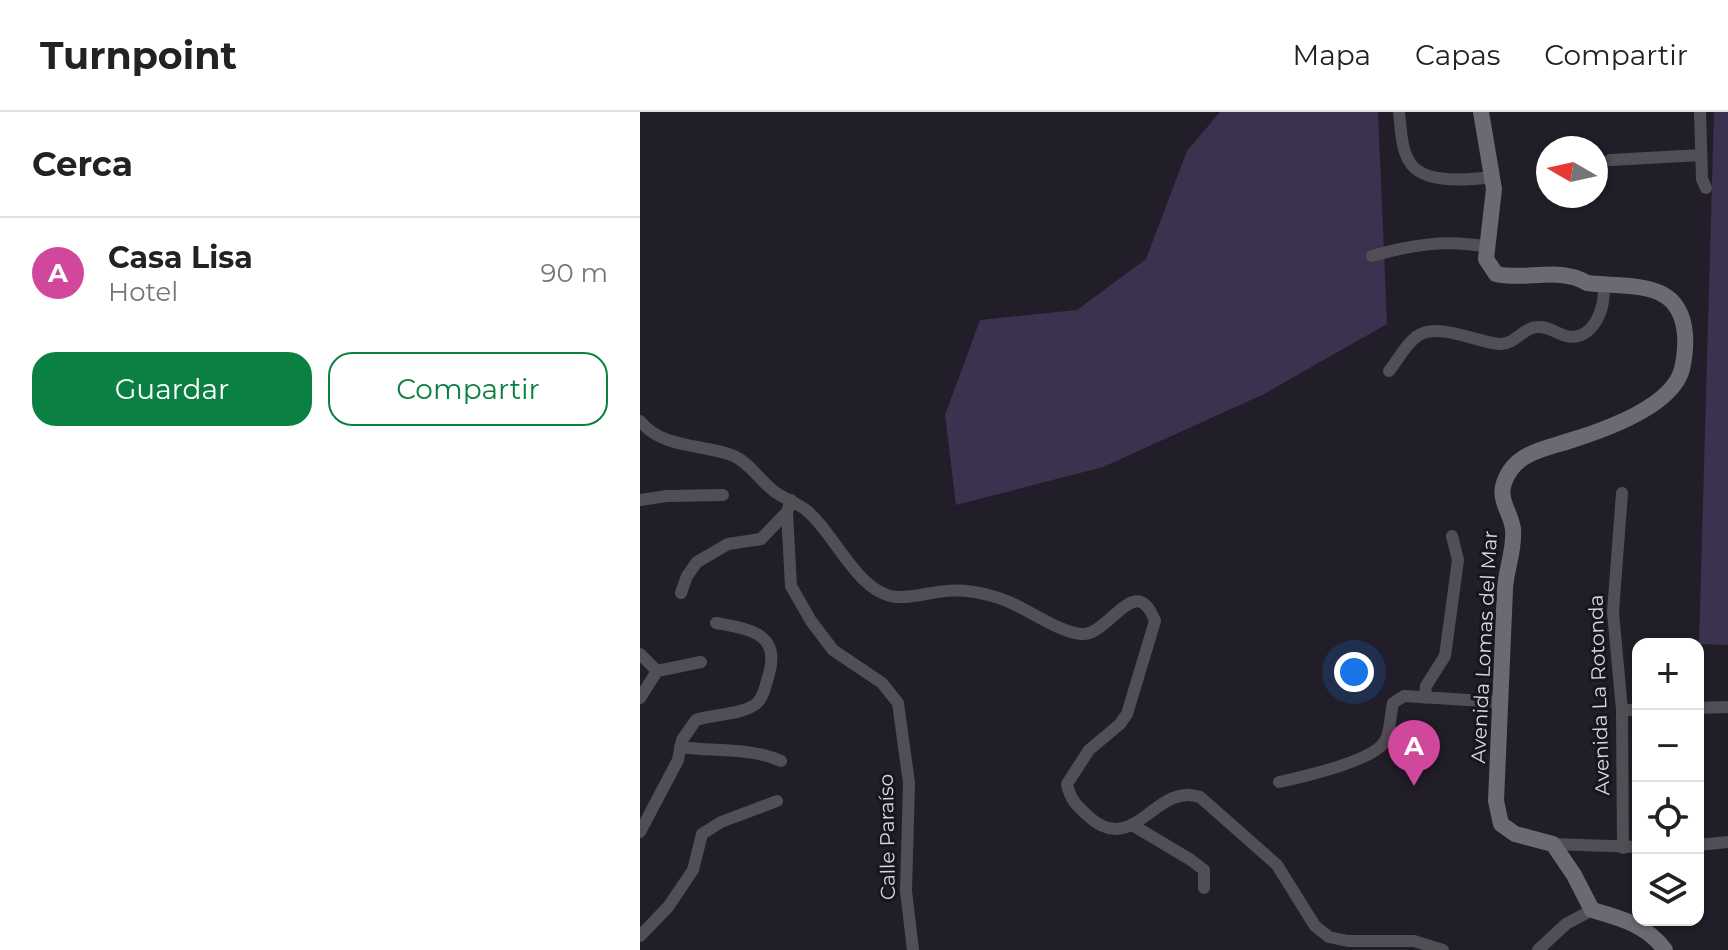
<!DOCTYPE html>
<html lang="es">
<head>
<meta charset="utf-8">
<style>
	:root { --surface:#fff; --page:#f2f2f2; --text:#222; --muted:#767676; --line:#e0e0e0; --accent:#0b8043 }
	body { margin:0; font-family:Montserrat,sans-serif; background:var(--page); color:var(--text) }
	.controls { position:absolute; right:24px; bottom:24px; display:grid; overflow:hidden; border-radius:16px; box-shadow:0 2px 6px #0004 }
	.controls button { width:72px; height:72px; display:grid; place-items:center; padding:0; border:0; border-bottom:2px solid var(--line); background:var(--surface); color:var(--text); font:40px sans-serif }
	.compass { position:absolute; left:896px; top:24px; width:72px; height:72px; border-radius:50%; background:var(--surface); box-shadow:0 2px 6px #0004; rotate:279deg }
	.you { position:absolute; left:714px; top:560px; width:28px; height:28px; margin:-20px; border:6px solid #fff; border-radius:50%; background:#1a73e8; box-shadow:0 0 0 12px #1a73e833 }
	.badge { display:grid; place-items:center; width:52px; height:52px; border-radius:50%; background:var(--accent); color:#fff; font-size:26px; font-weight:700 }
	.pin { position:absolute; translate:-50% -66px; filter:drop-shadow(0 2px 4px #0008) }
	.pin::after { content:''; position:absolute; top:42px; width:28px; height:24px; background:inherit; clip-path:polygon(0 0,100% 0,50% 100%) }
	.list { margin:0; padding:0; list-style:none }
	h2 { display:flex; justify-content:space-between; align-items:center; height:104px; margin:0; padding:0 32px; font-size:34px }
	h2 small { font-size:26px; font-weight:400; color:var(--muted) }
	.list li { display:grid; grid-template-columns:52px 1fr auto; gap:24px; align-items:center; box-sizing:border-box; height:112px; padding:0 32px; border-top:2px solid var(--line) }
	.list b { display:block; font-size:30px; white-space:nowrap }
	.list p { margin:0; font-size:26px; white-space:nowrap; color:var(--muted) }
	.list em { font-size:26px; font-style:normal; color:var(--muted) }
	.actions { display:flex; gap:16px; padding:24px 32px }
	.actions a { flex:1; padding:18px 0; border:2px solid var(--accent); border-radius:24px; text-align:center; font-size:28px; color:var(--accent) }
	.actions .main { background:var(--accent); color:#fff }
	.icon { flex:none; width:44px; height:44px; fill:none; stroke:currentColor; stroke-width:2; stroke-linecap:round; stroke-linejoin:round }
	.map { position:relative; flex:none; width:1088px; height:838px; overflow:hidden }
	header { display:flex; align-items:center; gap:48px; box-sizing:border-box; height:112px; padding:0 40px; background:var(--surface); border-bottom:2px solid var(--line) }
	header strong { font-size:38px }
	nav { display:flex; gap:44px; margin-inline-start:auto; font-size:28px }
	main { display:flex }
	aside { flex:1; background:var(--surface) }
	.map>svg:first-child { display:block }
	.green { fill:#3c314f }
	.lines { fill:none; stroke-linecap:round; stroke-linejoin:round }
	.street { stroke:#514f55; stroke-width:12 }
	.secondary { stroke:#6c6972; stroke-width:16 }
	.labels { text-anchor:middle; stroke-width:6; stroke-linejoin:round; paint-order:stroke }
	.street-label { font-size:20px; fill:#d9d7de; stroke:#18151f }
</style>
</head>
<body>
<header>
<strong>Turnpoint</strong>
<nav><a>Mapa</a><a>Capas</a><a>Compartir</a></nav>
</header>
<main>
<aside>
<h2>Cerca<small></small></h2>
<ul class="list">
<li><span class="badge" style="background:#d1479c">A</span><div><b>Casa Lisa</b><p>Hotel</p></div><em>90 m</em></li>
</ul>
<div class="actions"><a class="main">Guardar</a><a>Compartir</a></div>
</aside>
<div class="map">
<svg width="1088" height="838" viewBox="0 0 1088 838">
	<rect width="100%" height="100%" fill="#221e29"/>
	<!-- green -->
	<path class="green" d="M 580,0 L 738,0 L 747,212 L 624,282 L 463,355 L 316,393 L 305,303 L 340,208 L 437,198 L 506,147 L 547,39 Z
		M 1074,0 L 1088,0 L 1088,533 L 1059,532 Z"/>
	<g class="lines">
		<!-- street -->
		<path class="street" d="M 759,0 C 761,16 761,36 769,49 C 782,73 829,68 852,65
			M 1060,0 L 1062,67 L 1066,76
			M 970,48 L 1061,43
			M 732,144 C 770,133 807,127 847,135
			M 749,259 C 758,248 768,228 781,222 C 801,212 837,230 859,232 C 875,233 882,216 897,215 C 909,214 915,221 926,224 C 953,230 967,195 963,173
			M 0,309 C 24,338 62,331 94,344 C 111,352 120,369 135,380 C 145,387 157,391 166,398 C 195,421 217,481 256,485 C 271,486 283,482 298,480 C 315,477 335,479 352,484 C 382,491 415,520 441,522 C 469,525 495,457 515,509 L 487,602 L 480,612 L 449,638 L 427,672 C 430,687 436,693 447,703 C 494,748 515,669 560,685 L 637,753 L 675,814 L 689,825 L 708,829 L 774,829 L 803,838
			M 982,381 L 973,500 L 982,598 L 983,736
			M 0,388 L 27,384 L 83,383
			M 151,388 L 147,400 L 151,474 L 171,509 L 193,538 L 242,571 L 258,591 L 269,671 L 266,779 L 273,838
			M 41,481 L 47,464 L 57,450 L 88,432 L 121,427 L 147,400
			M 0,542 L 17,559
			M 17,559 L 61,550
			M 0,586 L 17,559
			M 785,586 L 786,574 L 805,544 L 818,448 L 812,424
			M 1058,596 L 1088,595
			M 982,598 L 998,598
			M 40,635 C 74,640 110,635 141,649
			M 639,670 C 662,665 734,649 745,629 C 751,618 750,603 753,591 L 764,584 L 860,590
			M 494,714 L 551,748 L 564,758 L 564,776
			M 0,720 L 38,648 L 42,628 L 56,608 C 73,602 103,603 117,591 C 124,585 126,571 129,562 C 141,520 107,517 76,511
			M 913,732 L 998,735
			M 1058,733 L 1088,730
			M 0,824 L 28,795 L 53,758 L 62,722 L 81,710 L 137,689
			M 898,838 L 926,812 L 952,798"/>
		<!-- secondary -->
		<path class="secondary" d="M 841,0 L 854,77 L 846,147 L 856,162 C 885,169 920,154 947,171 C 990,176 1041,166 1045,223 C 1046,234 1044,255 1039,265 C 1023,297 964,318 932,328 C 905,337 874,340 864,371 C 858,388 871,401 873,417 C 875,437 866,457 865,477 C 862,548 859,618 856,689 L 861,712 L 875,722 L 913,732 L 934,763 L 952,798 C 980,806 1007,813 1025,838"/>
	</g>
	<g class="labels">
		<!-- street labels -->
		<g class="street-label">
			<text transform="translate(844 535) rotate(-87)" y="7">Avenida Lomas del Mar</text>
			<text transform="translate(959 583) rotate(-92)" y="7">Avenida La Rotonda</text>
			<text transform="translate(247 725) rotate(-91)" y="7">Calle Paraíso</text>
		</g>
	</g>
</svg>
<div class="controls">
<button>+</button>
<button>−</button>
<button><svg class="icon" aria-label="locate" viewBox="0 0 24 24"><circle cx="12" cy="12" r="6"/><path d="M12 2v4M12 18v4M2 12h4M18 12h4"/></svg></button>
<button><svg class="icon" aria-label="layers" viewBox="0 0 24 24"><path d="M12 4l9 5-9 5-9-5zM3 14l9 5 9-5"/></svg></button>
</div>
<svg class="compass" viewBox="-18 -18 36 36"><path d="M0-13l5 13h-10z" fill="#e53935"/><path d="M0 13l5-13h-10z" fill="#767676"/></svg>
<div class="you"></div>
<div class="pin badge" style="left:774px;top:674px;background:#d1479c">A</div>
</div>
</main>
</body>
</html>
